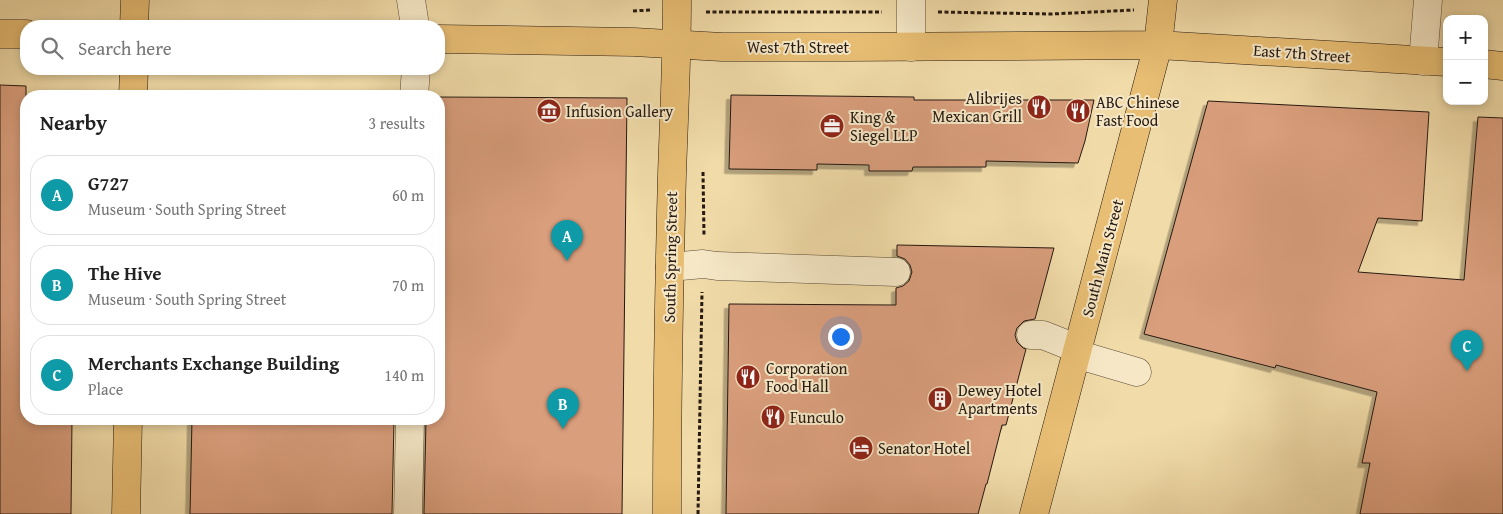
<!DOCTYPE html>
<html lang="en">
<head>
<meta charset="utf-8">
<style>
	:root { --surface:#fff; --page:#f6f6f6; --text:#222; --muted:#767676; --line:#e0e0e0; --accent:#8f2418 }
	body { margin:0; font-family:"Gentium Book Plus",serif; background:var(--page); color:var(--text) }
	.controls { position:absolute; right:15px; top:15px; display:grid; overflow:hidden; border-radius:10px; box-shadow:0 2px 8px #0003 }
	.controls button { width:45px; height:45px; display:grid; place-items:center; padding:0; border:0; border-bottom:1px solid var(--line); background:var(--surface); color:var(--text); font:25px sans-serif }
	.you { position:absolute; left:840px; top:336px; width:18px; height:18px; margin:-12px; border:4px solid #fff; border-radius:50%; background:#1a73e8; box-shadow:0 0 0 8px #1a73e833 }
	.badge { display:grid; place-items:center; width:32px; height:32px; border-radius:50%; background:var(--accent); color:#fff; font-size:16px; font-weight:700 }
	.pin { position:absolute; translate:-50% -41px; filter:drop-shadow(0 1px 2px #0008) }
	.pin::after { content:''; position:absolute; top:26px; width:18px; height:15px; background:inherit; clip-path:polygon(0 0,100% 0,50% 100%) }
	.list { margin:0; padding:0; list-style:none }
	h2 { display:flex; justify-content:space-between; align-items:center; height:65px; margin:0; padding:0 20px; font-size:21px }
	h2 small { font-size:16px; font-weight:400; color:var(--muted) }
	.list li { display:grid; grid-template-columns:32px 1fr auto; gap:15px; align-items:center; box-sizing:border-box; height:80px; margin:0 10px 10px; padding:0 10px; border:1px solid var(--line); border-radius:20px }
	.list b { display:block; font-size:19px; white-space:nowrap }
	.list p { margin:0; font-size:16px; white-space:nowrap; color:var(--muted) }
	.list em { font-size:16px; font-style:normal; color:var(--muted) }
	.icon { flex:none; width:28px; height:28px; fill:none; stroke:currentColor; stroke-width:2; stroke-linecap:round; stroke-linejoin:round }
	.map { position:relative; flex:none; width:1503px; height:514px; overflow:hidden }
	.search { position:absolute; background:var(--surface); box-shadow:0 2px 8px #0003; left:20px; top:20px; width:425px; height:55px; display:flex; align-items:center; gap:12px; box-sizing:border-box; padding:0 18px; border-radius:20px; color:var(--muted); font-size:19px }
	.panel { position:absolute; background:var(--surface); box-shadow:0 2px 8px #0003; left:20px; top:90px; width:425px; height:335px; border-radius:20px }
	.map>svg:first-child { display:block }
	.building { fill:#d99e7c; stroke:#251911; filter:url(#shadow) }
	.lines { fill:none; stroke-linecap:round; stroke-linejoin:round }
	.minor-casing { stroke:#584a37; stroke-width:29 }
	.major-casing { stroke:#251911; stroke-width:29 }
	.path { stroke:#251911; stroke-width:3; stroke-dasharray:4 2.5; stroke-linecap:butt }
	.minor { stroke:#f6e8c7; stroke-width:28 }
	.major { stroke:#e8be74; stroke-width:28 }
	.labels { text-anchor:middle; stroke-width:4; stroke-linejoin:round; paint-order:stroke }
	.street-label { font-size:16px; fill:#251911; stroke:#f6e8c7 }
	.poi-label { font-size:16px; fill:#251911; stroke:#f6e8c7; text-anchor:start }
</style>
</head>
<body>
<div class="map">
<svg width="1503" height="514" viewBox="0 0 1503 514">
	<defs>
		<filter id="shadow"><feDropShadow dx="-4.5" dy="4.5" stdDeviation="0" flood-color="#0004"/></filter>
	</defs>
	<rect width="100%" height="100%" fill="#f1dca9"/>
	<filter id="stains"><feTurbulence type="fractalNoise" baseFrequency=".004" numOctaves="4"/><feColorMatrix values="0 0 0 0 .2 0 0 0 0 .09 0 0 0 0 .02 0 0 0 .5 -.17"/></filter>
	<radialGradient id="worn" r=".72"><stop offset=".6" stop-color="#630" stop-opacity="0"/><stop offset="1" stop-color="#630" stop-opacity=".3"/></radialGradient>
	<!-- building -->
	<path class="building" d="M 0,85 L 26,86 L 26,419 L 72,419 L 71,514 L 0,514 Z
		M 731,95 L 914,97 L 914,100 L 1094,100 L 1085,141 L 1078,163 L 986,161 L 986,167 L 913,167 L 912,171 L 869,171 L 869,165 L 817,164 L 817,170 L 729,169 Z
		M 439,97 L 627,98 L 622,514 L 424,514 L 426,419 L 439,419 Z
		M 1208,101 L 1429,112 L 1422,221 L 1378,218 L 1358,272 L 1464,280 L 1478,117 L 1503,118 L 1503,514 L 1360,514 L 1370,463 L 1362,463 L 1377,392 L 1276,365 L 1275,368 L 1144,334 Z
		M 897,245 L 1054,248 L 1035,319 L 1024,321 L 1017,328 L 1015,335 L 1017,342 L 1023,348 L 1026,349 L 1006,425 L 1002,425 L 987,484 L 986,484 L 978,514 L 726,514 L 729,304 L 896,305 L 896,288 L 903,286 L 909,281 L 912,272 L 910,265 L 905,259 L 897,256 Z
		M 192,419 L 394,419 L 392,514 L 190,514 Z"/>
	<g class="lines">
		<defs>
			<path id="minor" d="M 411,0 L 415,26
				M 911,47 L 911,0
				M 1423,61 L 1428,0
				M 414,96 L 416,69
				M 670,267 L 703,264 L 717,266 L 896,272
				M 1031,335 L 1043,335 L 1078,349
				M 1076,354 L 1137,372
				M 408,514 L 410,419"/>
			<path id="major" d="M 134,26 L 135,0
				M 0,34 L 26,34
				M 439,39 L 634,42 L 722,47 L 845,47 L 1158,45 L 1447,62
				M 1484,64 L 1503,66
				M 133,96 L 134,69
				M 126,514 L 128,419
				M 667,514 C 667,401 669,287 672,174 C 674,116 677,58 677,0
				M 1034,514 L 1158,45 L 1163,0"/>
		</defs>
		<!-- minor casing -->
		<use href="#minor" class="minor-casing"/>
		<!-- major casing -->
		<use href="#major" class="major-casing"/>
		<!-- path -->
		<path class="path" d="M 633,11 L 650,10
			M 706,12 L 882,12
			M 938,12 L 1052,14 L 1134,10
			M 703,172 L 704,236
			M 698,514 L 702,292"/>
		<!-- minor -->
		<use href="#minor" class="minor"/>
		<!-- major -->
		<use href="#major" class="major"/>
	</g>
	<!-- icons -->
	<defs>
		<symbol id="restaurant-disc" viewBox="-11 -11 22 22"><circle r="9.5" fill="#8f2418" stroke="#f6e8c7"/><path d="M-5-6h1v4h1v-4h1v4h1v-4h1v5L-1.5 .5V6h-2V.5L-5-1ZM5-6V6H3V1.5H1.5Q1.5-4 5-6Z" fill="#fff"/></symbol>
		<symbol id="museum-disc" viewBox="-11 -11 22 22"><circle r="9.5" fill="#8f2418" stroke="#f6e8c7"/><path d="M0-6L6-3V-2H-6V-3ZM-5-1h2V3h-2ZM-1-1h2V3h-2ZM3-1h2V3H3ZM-6 4H6V6H-6Z" fill="#fff"/></symbol>
		<symbol id="office-disc" viewBox="-11 -11 22 22"><circle r="9.5" fill="#8f2418" stroke="#f6e8c7"/><path d="M-6-3h4V-5.5h4V-3h4V5H-6ZM-1-4.5V-3h2v-1.5ZM-6 0V1H6V0Z" fill="#fff"/></symbol>
		<symbol id="building-disc" viewBox="-11 -11 22 22"><circle r="9.5" fill="#8f2418" stroke="#f6e8c7"/><path d="M-4-6H4V6H1V3H-1V6H-4ZM-2.5-4.3h1.7v1.8h-1.7ZM.8-4.3h1.7v1.8H.8ZM-2.5-1h1.7V.8h-1.7ZM.8-1h1.7V.8H.8Z" fill="#fff"/></symbol>
		<symbol id="hotel-disc" viewBox="-11 -11 22 22"><circle r="9.5" fill="#8f2418" stroke="#f6e8c7"/><path d="M-6-4.5h1.5V1H6V5H4.5V3h-9V5H-6ZM-4 0a1.8 1.8 0 1 1 3.6 0ZM.5 0V-2.5h3Q6-2.5 6 0Z" fill="#fff"/></symbol>
	</defs>
	<g fill-rule="evenodd">
		<use href="#restaurant-disc" x="1025" y="93" width="28" height="28"/>
		<use href="#museum-disc" x="535" y="97" width="28" height="28"/>
		<use href="#restaurant-disc" x="1064" y="97" width="28" height="28"/>
		<use href="#office-disc" x="818" y="112" width="28" height="28"/>
		<use href="#restaurant-disc" x="734" y="363" width="28" height="28"/>
		<use href="#building-disc" x="926" y="385" width="28" height="28"/>
		<use href="#restaurant-disc" x="759" y="403" width="28" height="28"/>
		<use href="#hotel-disc" x="847" y="434" width="28" height="28"/>
	</g>
	<g class="labels">
		<!-- street labels -->
		<g class="street-label">
			<text x="798" y="53">West 7th Street</text>
			<text transform="translate(1302 53) rotate(4)" y="6">East 7th Street</text>
			<text transform="translate(670 257) rotate(-89)" y="6">South Spring Street</text>
			<text transform="translate(1102 258) rotate(-75)" y="6">South Main Street</text>
		</g>
		<!-- poi labels -->
		<g class="poi-label">
			<text x="1022" y="104" text-anchor="end">Alibrijes<tspan x="1022" dy="18">Mexican Grill</tspan></text>
			<text x="1096" y="108">ABC Chinese<tspan x="1096" dy="18">Fast Food</tspan></text>
			<text x="566" y="117">Infusion Gallery</text>
			<text x="850" y="123">King &amp;<tspan x="850" dy="18">Siegel LLP</tspan></text>
			<text x="766" y="374">Corporation<tspan x="766" dy="18">Food Hall</tspan></text>
			<text x="958" y="396">Dewey Hotel<tspan x="958" dy="18">Apartments</tspan></text>
			<text x="790" y="423">Funculo</text>
			<text x="878" y="454">Senator Hotel</text>
		</g>
	</g>
	<rect width="100%" height="100%" filter="url(#stains)"/>
	<rect width="100%" height="100%" fill="url(#worn)"/>
</svg>
<div class="controls">
<button>+</button>
<button>−</button>
</div>
<div class="you"></div>
<div class="pin badge" style="left:567px;top:261px;background:#0f9aa8">A</div>
<div class="pin badge" style="left:563px;top:429px;background:#0f9aa8">B</div>
<div class="pin badge" style="left:1467px;top:371px;background:#0f9aa8">C</div>
<div class="search"><svg class="icon" aria-label="search" viewBox="0 0 24 24"><circle cx="10" cy="10" r="6"/><path d="M15 15l6 6"/></svg>Search here</div>
<section class="panel">
<h2>Nearby<small>3 results</small></h2>
<ul class="list">
<li><span class="badge" style="background:#0f9aa8">A</span><div><b>G727</b><p>Museum · South Spring Street</p></div><em>60 m</em></li>
<li><span class="badge" style="background:#0f9aa8">B</span><div><b>The Hive</b><p>Museum · South Spring Street</p></div><em>70 m</em></li>
<li><span class="badge" style="background:#0f9aa8">C</span><div><b>Merchants Exchange Building</b><p>Place</p></div><em>140 m</em></li>
</ul>
</section>
</div>
</body>
</html>
